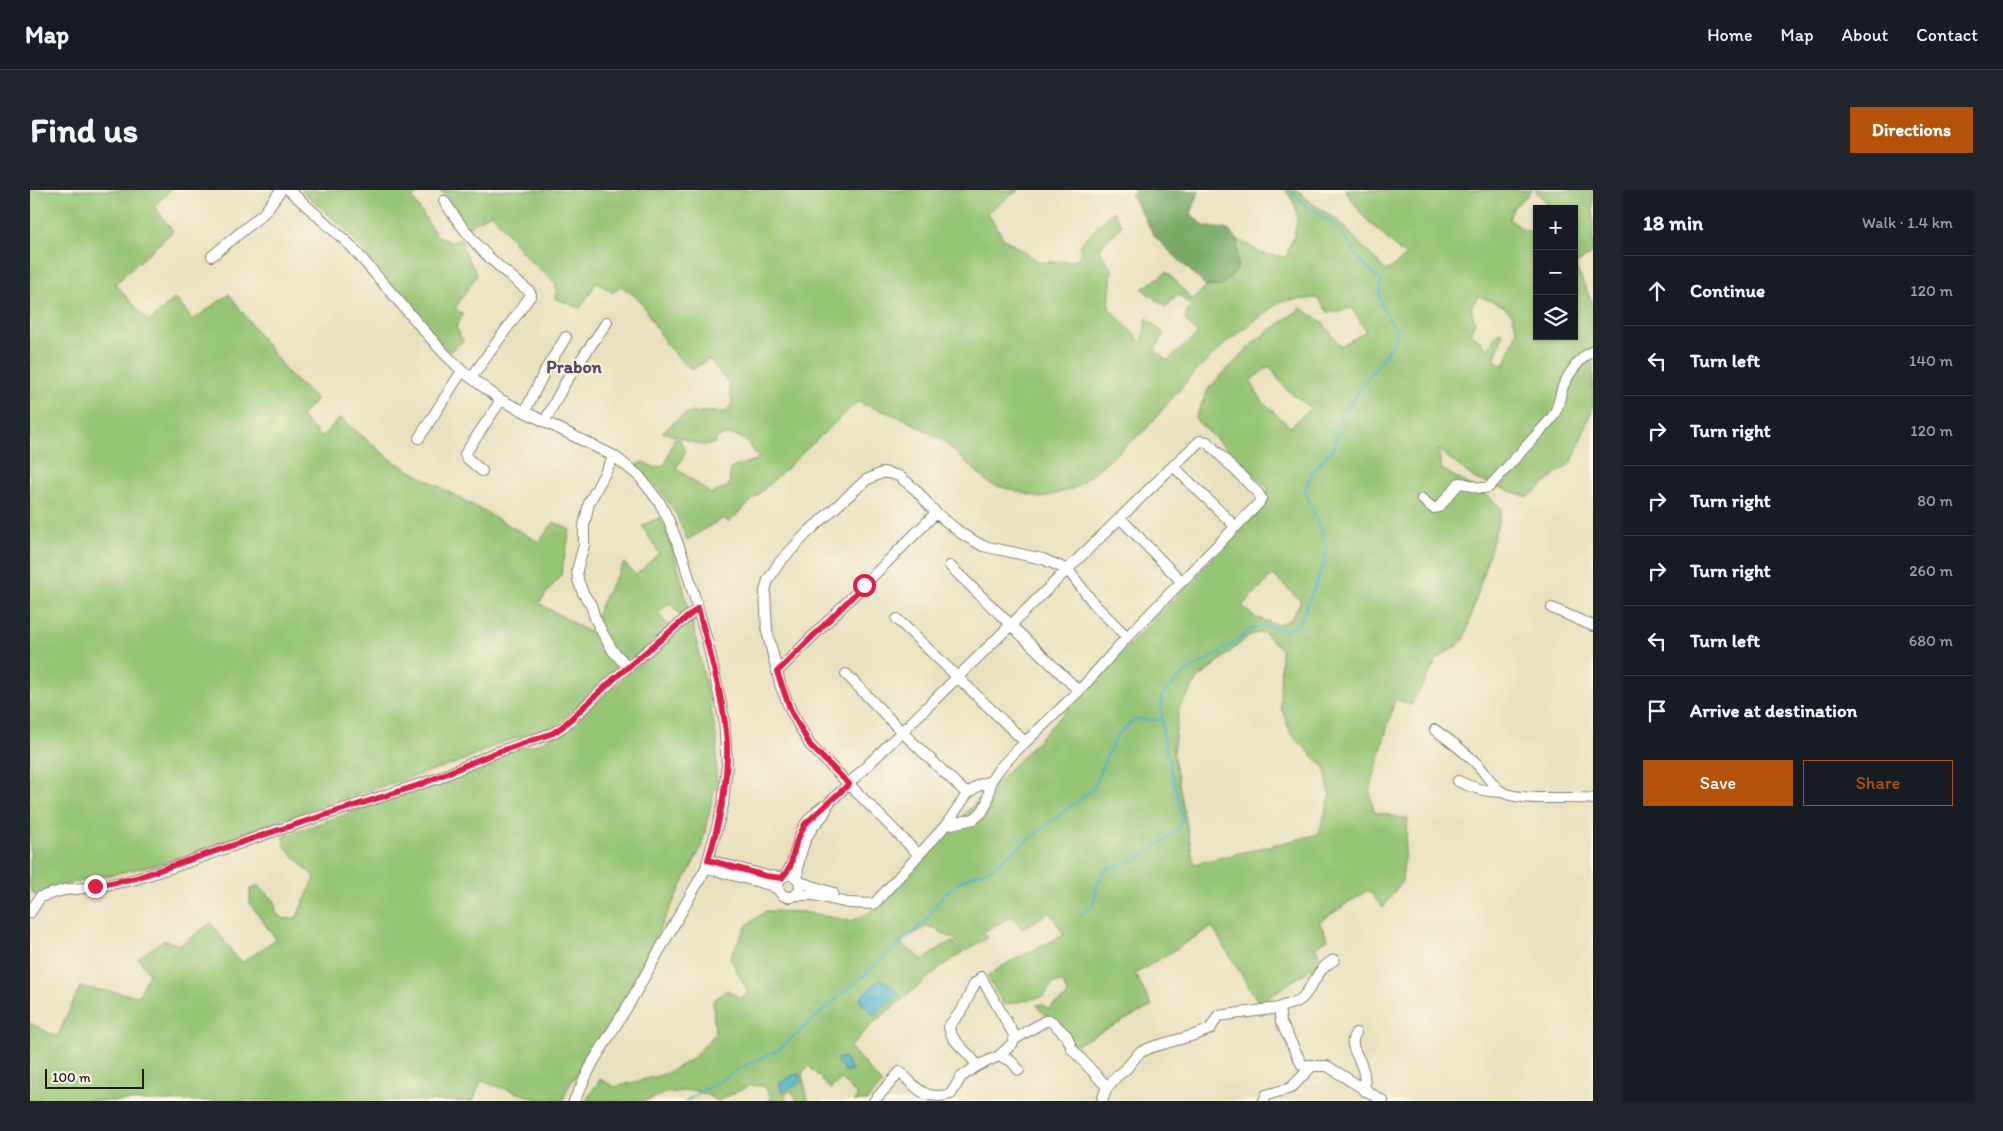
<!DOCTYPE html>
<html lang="en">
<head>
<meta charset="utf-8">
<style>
	:root { --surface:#171b24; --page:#20242c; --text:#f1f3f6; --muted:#9ea1a6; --line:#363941; --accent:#b45309 }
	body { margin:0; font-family:Itim,sans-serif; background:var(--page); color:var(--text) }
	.controls { position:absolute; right:15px; top:15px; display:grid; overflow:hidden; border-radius:0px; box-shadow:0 1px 4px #0004 }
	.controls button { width:45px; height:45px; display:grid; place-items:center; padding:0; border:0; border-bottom:1px solid var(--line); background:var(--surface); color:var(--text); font:25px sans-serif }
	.scale { position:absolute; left:15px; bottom:12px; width:99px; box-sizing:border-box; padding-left:5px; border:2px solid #1c1c1c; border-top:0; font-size:14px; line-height:18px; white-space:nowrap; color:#1c1c1c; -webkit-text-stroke:4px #fcf5e5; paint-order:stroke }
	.stop { position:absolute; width:15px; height:15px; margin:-11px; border:4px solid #e11d48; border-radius:50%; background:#fff }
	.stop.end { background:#e11d48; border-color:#fff; box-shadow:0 1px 5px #0008 }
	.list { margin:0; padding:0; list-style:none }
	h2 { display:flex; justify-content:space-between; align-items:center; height:65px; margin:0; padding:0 20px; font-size:21px }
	h2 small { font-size:16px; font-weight:400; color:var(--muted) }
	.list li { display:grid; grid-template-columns:32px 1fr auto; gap:15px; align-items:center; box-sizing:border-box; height:70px; padding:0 20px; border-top:1px solid var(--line) }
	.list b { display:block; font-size:19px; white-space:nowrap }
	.list em { font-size:16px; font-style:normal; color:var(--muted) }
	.actions { display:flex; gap:10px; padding:15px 20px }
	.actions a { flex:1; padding:11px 0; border:1px solid var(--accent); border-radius:0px; text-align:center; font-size:18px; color:var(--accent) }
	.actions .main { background:var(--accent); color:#fff }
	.icon { flex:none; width:28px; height:28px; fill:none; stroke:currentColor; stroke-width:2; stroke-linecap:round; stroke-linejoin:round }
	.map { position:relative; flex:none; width:1563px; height:911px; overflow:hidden; border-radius:0px }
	header { display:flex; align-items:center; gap:30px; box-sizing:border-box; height:70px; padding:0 25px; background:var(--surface); border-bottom:1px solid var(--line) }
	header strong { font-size:24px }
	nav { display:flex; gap:28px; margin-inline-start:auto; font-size:18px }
	.intro { display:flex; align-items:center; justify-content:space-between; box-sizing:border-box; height:120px; padding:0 30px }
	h1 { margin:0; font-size:35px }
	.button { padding:12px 22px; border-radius:0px; background:var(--accent); color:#fff; font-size:18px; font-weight:700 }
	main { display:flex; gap:30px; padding:0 30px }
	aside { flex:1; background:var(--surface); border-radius:0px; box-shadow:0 1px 4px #0004 }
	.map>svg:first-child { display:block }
	.green { fill:#96c574; stroke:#597048; fill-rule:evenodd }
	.forest { fill:#78aa66; stroke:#4a6341 }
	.water { fill:#4eb4cd; stroke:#356874 }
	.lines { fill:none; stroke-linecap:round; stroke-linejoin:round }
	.stream { stroke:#4eb4cd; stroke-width:2 }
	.minor-casing { stroke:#837f6e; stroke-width:12 }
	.minor { stroke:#fff; stroke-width:10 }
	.route { stroke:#e11d48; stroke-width:6 }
	.labels { text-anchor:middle; stroke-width:4; stroke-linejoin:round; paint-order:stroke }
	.quarter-label { font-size:18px; font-weight:bold; fill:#574b60; stroke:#fcf5e5 }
</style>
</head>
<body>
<header>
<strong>Map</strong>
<nav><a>Home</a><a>Map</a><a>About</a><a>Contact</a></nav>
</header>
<div class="intro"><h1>Find us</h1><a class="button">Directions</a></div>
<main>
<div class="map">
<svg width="1563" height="911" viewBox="0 0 1563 911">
	<rect width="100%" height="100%" fill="#fcf5e5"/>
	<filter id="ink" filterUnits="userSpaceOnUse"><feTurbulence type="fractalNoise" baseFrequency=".02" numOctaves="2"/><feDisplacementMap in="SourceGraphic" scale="10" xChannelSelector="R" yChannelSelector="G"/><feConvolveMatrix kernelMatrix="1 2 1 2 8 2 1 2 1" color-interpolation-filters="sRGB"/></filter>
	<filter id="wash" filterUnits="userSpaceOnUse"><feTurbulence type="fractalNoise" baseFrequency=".0096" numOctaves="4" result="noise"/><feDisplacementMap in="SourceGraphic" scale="20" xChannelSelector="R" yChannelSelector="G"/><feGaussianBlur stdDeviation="1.12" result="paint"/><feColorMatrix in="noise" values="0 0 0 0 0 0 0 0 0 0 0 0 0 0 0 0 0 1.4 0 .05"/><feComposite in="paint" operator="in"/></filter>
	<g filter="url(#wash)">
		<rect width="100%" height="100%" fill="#eae2bf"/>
		<!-- green -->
		<path class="green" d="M 0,0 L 141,0 L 124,16 L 143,41 L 85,94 L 119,132 L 145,108 L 163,130 L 199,104 L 259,185 L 287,209 L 271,226 L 291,247 L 310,228 L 363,271 L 509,352 L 524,332 L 540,340 L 531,385 L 509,413 L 559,442 L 576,404 L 594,373 L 606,385 L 629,363 L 612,336 L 630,327 C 644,357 652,389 659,422 L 652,427 L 640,413 L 628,423 L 639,437 L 526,535 L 468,554 L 429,572 L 284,618 L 138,672 L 30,696 L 7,706 L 1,702 L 0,695 Z
			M 271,0 L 394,0 L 382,7 L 406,45 L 422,53 L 431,48 L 434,61 L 447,85 L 425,118 L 433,125 L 426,137 L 433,151 L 419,162 L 314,38 Z
			M 411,0 L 989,0 L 957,22 L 974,49 L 1010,72 L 1045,71 L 1051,63 L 1049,55 L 1083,21 L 1092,36 L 1068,60 L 1082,79 L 1079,118 L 1112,153 L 1117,128 L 1134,144 L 1125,160 L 1137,171 L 1168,144 L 1154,129 L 1161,116 L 1148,104 L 1136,117 L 1112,99 L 1137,82 L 1163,110 L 1176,96 L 1191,96 L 1207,80 L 1207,49 L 1233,64 L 1256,67 C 1265,41 1276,23 1255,0 L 1267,0 L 1283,14 L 1308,31 L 1356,81 L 1376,67 L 1333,26 L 1315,0 L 1503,0 L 1483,18 L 1479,29 L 1494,40 L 1507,43 L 1507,146 L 1544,146 L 1544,19 L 1522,19 L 1505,0 L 1563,0 L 1563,63 L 1545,75 L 1563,114 L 1563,217 L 1542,272 L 1498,307 L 1445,289 L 1408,259 L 1412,279 L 1459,307 L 1472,319 L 1434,450 L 1407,470 L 1381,515 L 1365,509 L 1340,601 L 1344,622 L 1378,629 L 1372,691 L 1353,718 L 1338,700 L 1289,732 L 1298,749 L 1285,757 L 1293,771 L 1229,813 L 1182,737 L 1105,784 L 1122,816 L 1044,856 L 1031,835 L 1011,821 L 1007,815 L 1013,814 L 1018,819 L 1038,806 L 1033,792 L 1023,793 L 1014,806 L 974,815 L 957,786 L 981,771 L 1034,745 L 1020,722 L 992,739 L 982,726 L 953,742 L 957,748 L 935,761 L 924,749 L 898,736 L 869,752 L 893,770 L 916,754 L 924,752 L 933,762 L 912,776 L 841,835 L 820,857 L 852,894 L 837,911 L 824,911 L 828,906 L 811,889 L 800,899 L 779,876 L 772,883 L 778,911 L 767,911 L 762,901 L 754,904 L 757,911 L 739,911 L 741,907 L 734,896 L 721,895 L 688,911 L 677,905 L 663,900 L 636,903 L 615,911 L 556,911 L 570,889 L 585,897 L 635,884 L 662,869 L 685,844 L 683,811 L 697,800 L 710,808 L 718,803 L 700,767 L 717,735 L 736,721 L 773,722 L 821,731 L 839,723 L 904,654 L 988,571 L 1235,313 L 1238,298 L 1165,229 L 1179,198 L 1224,152 L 1271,118 L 1293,133 L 1311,156 L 1336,141 L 1322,118 L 1299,123 L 1287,108 L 1251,111 L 1198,151 L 1162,185 L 1115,240 L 1045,298 L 1011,308 L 960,294 L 912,250 L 873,228 L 827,212 L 699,332 L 693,328 L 657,350 L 646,324 L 634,306 L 606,275 L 613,272 L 626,278 L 635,274 L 644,249 L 650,250 L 655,260 L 653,268 L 646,278 L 681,304 L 699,296 L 701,278 L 729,269 C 718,251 711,241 688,247 L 684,254 L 672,255 L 632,242 C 640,237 644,232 651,227 C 660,220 685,222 696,222 L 702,212 L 699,194 L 679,169 L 662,180 L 637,156 L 610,110 L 591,96 L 583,103 L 567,92 L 550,118 L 525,108 L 526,94 L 496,67 L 462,23 L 434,39 ZM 1449,106 L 1473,116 L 1482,124 L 1487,141 L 1474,176 L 1464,170 L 1473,144 L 1469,142 L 1457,158 L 1440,142 L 1445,133 L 1441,117 ZM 1239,176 L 1256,199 L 1281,218 L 1260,237 L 1233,212 L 1220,191 ZM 1243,385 L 1271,411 L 1261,429 L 1248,435 L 1224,427 L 1212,416 ZM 1233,442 L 1251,459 L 1250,515 L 1261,544 L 1295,578 L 1300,606 L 1289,644 L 1164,674 L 1143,562 L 1149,518 L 1168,489 L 1220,445 Z
			M 662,431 L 687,549 L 686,593 L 671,658 L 588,820 L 537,899 L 533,911 L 513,911 L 451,891 L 443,911 L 0,911 L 0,833 L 27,847 L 50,797 L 109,806 L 119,783 L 108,768 L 134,750 L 150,755 L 181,733 L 206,767 L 213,772 L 246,749 L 220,714 L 220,699 L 228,695 L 245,711 L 246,723 L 253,729 L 266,728 L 285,688 L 255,657 L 254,646 L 398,595 L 473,564 L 510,553 L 537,538 L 657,432 Z"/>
		<!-- forest -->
		<path class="forest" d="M 1105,0 L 1169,1 L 1161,24 L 1174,36 L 1198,40 L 1207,49 L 1207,80 L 1191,96 L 1176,96 L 1126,48 L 1101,5 Z"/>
		<!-- water -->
		<path class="water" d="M 849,790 L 855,791 L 869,804 L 845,826 L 830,812 L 831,807 Z
			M 813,867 L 822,880 L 816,882 L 806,870 Z
			M 769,884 L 772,892 L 752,902 L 749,894 L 763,885 Z"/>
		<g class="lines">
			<!-- stream -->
			<path class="stream" d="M 1050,725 L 1063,716 L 1067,697 L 1074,680 L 1088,675 L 1107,670 L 1146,642 L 1153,629 L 1133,546 L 1131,507 L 1153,484 L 1196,459 L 1223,438 L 1238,436 L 1258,441 L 1270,432 L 1293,377 L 1297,356 L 1275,300 L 1283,281 L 1304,257 L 1312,225 L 1363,153 L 1367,141 C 1355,122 1346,113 1351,91 L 1329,69 L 1307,36 L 1273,13 L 1260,0
				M 656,911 L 711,878 L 748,860 L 893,734 L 913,705 L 934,689 L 962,678 L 1063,599 L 1075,570 L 1089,543 L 1105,529 L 1132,530"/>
		</g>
	</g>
	<g filter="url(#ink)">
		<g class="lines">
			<defs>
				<path id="minor" d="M 259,0 L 321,56 L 411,160 L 432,181 L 471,210 L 584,266 L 609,286 L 630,313 L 639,331 L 653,367 L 678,454 L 694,528 L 697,574 L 693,615 L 676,678 L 599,814 L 563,872 L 544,911
					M 414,11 C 441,52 460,71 499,101 L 501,105 L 441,188
					M 182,66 L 234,23 L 251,0
					M 495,221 L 516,179 L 536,147
					M 515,231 L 535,193 L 577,132
					M 389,248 L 432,181
					M 584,266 L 559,313 L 554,336 L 554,355 L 547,380 L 548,390 L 553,403 L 561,415 L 565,428 L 573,444 L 583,461 L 598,477
					M 1143,276 L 1206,337
					M 452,281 L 437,268 L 435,264 L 471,210
					M 1392,309 L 1403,318 L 1409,317 L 1429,293 C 1440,293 1448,301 1459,297 L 1521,229 C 1529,219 1529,208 1533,196 C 1539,183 1550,167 1563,161
					M 1090,328 L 1151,391
					M 920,376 L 1049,501
					M 1522,418 L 1563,436
					M 867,429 L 995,552
					M 747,482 L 906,323
					M 816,484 L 872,542 L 937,604
					M 1405,540 C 1421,551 1435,562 1449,576 C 1456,584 1463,597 1472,602 C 1490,612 1540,606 1563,609
					M 1428,591 C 1442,598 1455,602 1471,602
					M 889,665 L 780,555 L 761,521 L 751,497 L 737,441 L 735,401 L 738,390 L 749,373 L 778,342 L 836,290 L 854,282 L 869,286 L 885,299 L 906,323 L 932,344 L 953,356 L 1013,369 L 1038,380 L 1065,415 L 1097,447 L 1049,501 L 984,563 L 969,579 L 961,591 L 957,613 L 952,622 L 944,629 L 916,635
					M 678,670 L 737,686 L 752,687
					M 676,678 L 740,695 L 749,700
					M748 696a11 11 0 1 1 22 0a11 11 0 1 1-22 0Z
					M 755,686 C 770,666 763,643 784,624 C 788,620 792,616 797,615 L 1143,276 L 1170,251 L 1177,252 L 1228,303 L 1231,308 L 1229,313 L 1097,447
					M 768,689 C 766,674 773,650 783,637 C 788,630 797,624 797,615
					M 770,692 L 803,703
					M 767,705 L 783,705 L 818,713 L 844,714 L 916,635 L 937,604 L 949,595 L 961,591
					M 0,723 L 10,707 L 34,700 L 65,697 L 106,689 L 149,675 L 239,643 L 409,588 L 462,564 L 523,543 L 533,537 L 585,488 L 668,418
					M 1249,818 L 1251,832 L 1272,875 L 1297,876 L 1353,911
					M 1326,843 C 1317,855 1329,865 1332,877 C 1335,884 1335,893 1335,901
					M 985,849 L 1015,831 L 1021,831 L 1037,846 L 1042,859 L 1077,897
					M 969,866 L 980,870 L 989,880
					M 947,876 C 940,862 920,852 919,836 L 932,820 L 945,793 L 952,789
					M 844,911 L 870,882 C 888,899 894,911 921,904 L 931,887 L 947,876 L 969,866 L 983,853 L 984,845 L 951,787
					M 1072,911 L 1076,899 L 1086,887 L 1095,880 L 1109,863 L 1122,857 L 1168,844 L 1180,839 L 1188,826 L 1249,818 C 1256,814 1265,814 1271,809 C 1285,796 1285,780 1304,770
					M 1234,911 L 1236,905 L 1261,898 L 1283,875"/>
			</defs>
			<!-- minor casing -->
			<use href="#minor" class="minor-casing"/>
			<!-- minor -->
			<use href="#minor" class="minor"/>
		</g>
	</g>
	<g class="lines" filter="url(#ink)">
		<!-- route -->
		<path class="route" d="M 65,696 L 106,688 L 239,643 L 389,595 L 462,564 L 523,543 L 532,537 L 585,488 L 668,418 C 679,461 694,508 697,553 C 698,593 690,632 678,670 L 736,686 L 752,688 L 760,677 L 766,653 L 775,634 L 819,594 L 780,555 L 761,521 L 747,482 L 834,395"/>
	</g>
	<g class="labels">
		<!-- quarter labels -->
		<g class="quarter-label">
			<text x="544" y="183">Prabon</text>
		</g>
	</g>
</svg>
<div class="controls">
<button>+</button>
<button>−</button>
<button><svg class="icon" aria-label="layers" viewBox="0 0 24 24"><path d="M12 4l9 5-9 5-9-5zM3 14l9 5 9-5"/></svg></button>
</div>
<div class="scale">100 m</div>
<div class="stop" style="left:834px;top:395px"></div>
<div class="stop end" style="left:65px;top:696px"></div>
</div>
<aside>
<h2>18 min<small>Walk · 1.4 km</small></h2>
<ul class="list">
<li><svg class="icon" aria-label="ahead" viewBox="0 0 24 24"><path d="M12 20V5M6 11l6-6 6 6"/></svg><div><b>Continue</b></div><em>120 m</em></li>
<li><svg class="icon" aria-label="left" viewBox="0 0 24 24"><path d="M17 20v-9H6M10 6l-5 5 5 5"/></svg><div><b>Turn left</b></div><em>140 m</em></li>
<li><svg class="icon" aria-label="right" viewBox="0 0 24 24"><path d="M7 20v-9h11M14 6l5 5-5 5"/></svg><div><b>Turn right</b></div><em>120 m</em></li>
<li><svg class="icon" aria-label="right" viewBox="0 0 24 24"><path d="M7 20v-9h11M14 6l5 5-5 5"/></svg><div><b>Turn right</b></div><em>80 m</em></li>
<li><svg class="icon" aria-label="right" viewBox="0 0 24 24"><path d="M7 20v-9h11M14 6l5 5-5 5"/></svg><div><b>Turn right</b></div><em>260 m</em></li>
<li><svg class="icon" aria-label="left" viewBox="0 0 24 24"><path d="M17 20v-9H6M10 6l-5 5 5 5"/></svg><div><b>Turn left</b></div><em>680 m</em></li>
<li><svg class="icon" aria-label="arrive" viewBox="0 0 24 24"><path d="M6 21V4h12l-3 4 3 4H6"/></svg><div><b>Arrive at destination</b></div></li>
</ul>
<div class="actions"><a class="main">Save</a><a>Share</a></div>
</aside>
</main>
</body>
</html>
